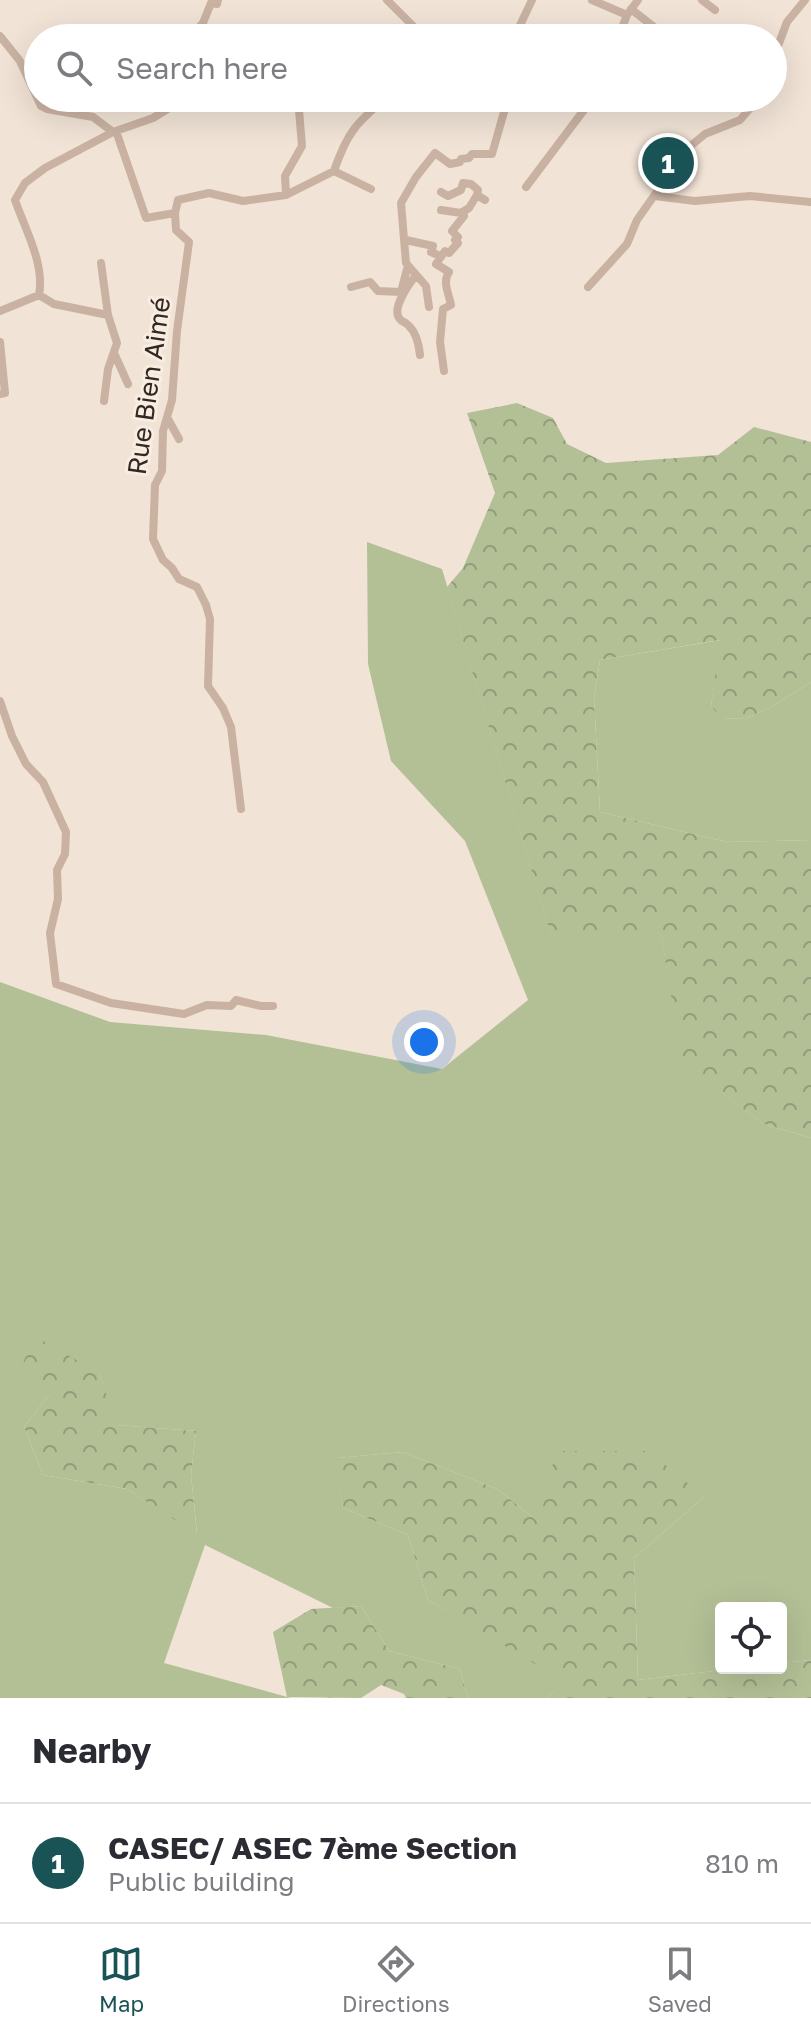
<!DOCTYPE html>
<html lang="en">
<head>
<meta charset="utf-8">
<style>
	:root { --surface:#fff; --page:#f2f2f3; --text:#2b2b33; --muted:#7c7c81; --line:#e1e1e2; --accent:#1a5355 }
	body { margin:0; font-family:"Golos Text",sans-serif; background:var(--page); color:var(--text) }
	.controls { position:absolute; right:24px; bottom:24px; display:grid; overflow:hidden; border-radius:8px; box-shadow:0 8px 32px #0002 }
	.controls button { width:72px; height:72px; display:grid; place-items:center; padding:0; border:0; border-bottom:2px solid var(--line); background:var(--surface); color:var(--text); font:40px sans-serif }
	.you { position:absolute; left:424px; top:1042px; width:28px; height:28px; margin:-20px; border:6px solid #fff; border-radius:50%; background:#1a73e8; box-shadow:0 0 0 12px #1a73e833 }
	.badge { display:grid; place-items:center; width:52px; height:52px; border-radius:50%; background:var(--accent); color:#fff; font-size:26px; font-weight:700 }
	.pin { position:absolute; translate:-50% -50%; border:4px solid #fff; box-shadow:0 2px 8px #0006 }
	.list { margin:0; padding:0; list-style:none }
	h2 { display:flex; justify-content:space-between; align-items:center; height:104px; margin:0; padding:0 32px; font-size:34px }
	h2 small { font-size:26px; font-weight:400; color:var(--muted) }
	.list li { display:grid; grid-template-columns:52px 1fr auto; gap:24px; align-items:center; box-sizing:border-box; height:120px; padding:0 32px; border-top:2px solid var(--line) }
	.list b { display:block; font-size:30px; white-space:nowrap }
	.list p { margin:0; font-size:26px; white-space:nowrap; color:var(--muted) }
	.list em { font-size:26px; font-style:normal; color:var(--muted) }
	.icon { flex:none; width:44px; height:44px; fill:none; stroke:currentColor; stroke-width:2; stroke-linecap:round; stroke-linejoin:round }
	.map { position:relative; flex:none; width:811px; height:1698px; overflow:hidden }
	.search { position:absolute; background:var(--surface); box-shadow:0 8px 32px #0002; left:24px; right:24px; top:24px; height:88px; display:flex; align-items:center; gap:20px; box-sizing:border-box; padding:0 28px; border-radius:44px; color:var(--muted); font-size:30px }
	.sheet { height:224px; background:var(--surface) }
	nav { display:flex; justify-content:space-around; align-items:center; box-sizing:border-box; height:112px; border-top:2px solid var(--line); background:var(--surface); font-size:22px; color:var(--muted) }
	nav a { display:grid; justify-items:center; gap:4px }
	nav .on { color:var(--accent) }
	.map>svg:first-child { display:block }
	.green { fill:#b3c096; fill-rule:evenodd }
	.forest { fill:url(#forest-crowns) }
	.lines { fill:none; stroke-linecap:round; stroke-linejoin:round }
	.minor { stroke:#c9b2a2; stroke-width:8 }
	.labels { text-anchor:middle; stroke-width:6; stroke-linejoin:round; paint-order:stroke }
	.street-label { font-size:26px; fill:#332924; stroke:#f9ede1 }
</style>
</head>
<body>
<div class="map">
<svg width="811" height="1698" viewBox="0 0 811 1698">
	<defs>
		<pattern id="forest-crowns" width="20" height="18" patternUnits="userSpaceOnUse" patternTransform="scale(2)"><rect width="20" height="18" fill="#b3c096"/><path d="M2 6a3 3 0 1 1 6 0M12 15a3 3 0 1 1 6 0" fill="none" stroke="#929c7a"/></pattern>
	</defs>
	<rect width="100%" height="100%" fill="#f1e3d6"/>
	<!-- green -->
	<path class="green" d="M 367,542 L 442,569 L 551,934 L 661,933 L 683,1064 L 764,1124 L 811,1138 L 811,1660 L 781,1663 L 781,1608 L 721,1608 L 721,1668 L 739,1668 L 638,1680 L 634,1558 L 704,1497 L 539,1522 L 497,1489 L 403,1452 L 337,1458 L 343,1508 L 408,1535 L 428,1600 L 567,1681 L 546,1698 L 468,1698 L 460,1669 L 389,1651 L 361,1606 L 333,1608 L 205,1545 L 164,1663 L 291,1698 L 0,1698 L 0,982 L 110,1022 L 266,1035 L 442,1069 L 528,1000 L 465,841 L 391,761 L 368,664 ZM 100,1374 L 115,1425 L 196,1431 L 191,1475 L 197,1533 L 127,1489 L 43,1475 L 24,1427 L 49,1395 Z
		M 721,640 L 711,706 L 723,719 L 747,718 L 773,706 L 811,682 L 811,840 L 727,842 L 600,812 L 594,698 L 600,660 Z"/>
	<!-- forest -->
	<path class="forest" d="M 517,403 L 553,418 L 567,444 L 606,463 L 718,455 L 754,427 L 811,442 L 811,682 L 773,706 L 747,718 L 722,719 L 711,706 L 720,640 L 600,660 L 594,698 L 600,812 L 727,842 L 811,840 L 811,1138 L 764,1124 L 682,1064 L 661,934 L 551,935 L 447,587 L 463,568 L 495,493 L 467,413 Z
		M 35,1336 L 100,1374 L 116,1425 L 196,1431 L 191,1475 L 197,1534 L 127,1489 L 43,1475 L 24,1427 L 49,1395 L 22,1365 Z
		M 556,1451 L 649,1451 L 704,1497 L 634,1558 L 638,1680 L 739,1668 L 781,1668 L 781,1663 L 811,1660 L 811,1698 L 546,1698 L 566,1681 L 550,1673 L 428,1600 L 408,1535 L 343,1508 L 336,1458 L 403,1452 L 497,1489 L 539,1522 Z
		M 361,1606 L 389,1651 L 460,1669 L 468,1698 L 406,1698 L 404,1694 L 381,1685 L 361,1698 L 287,1697 L 273,1632 L 311,1609 Z"/>
	<g class="lines">
		<!-- minor -->
		<path class="minor" d="M 387,0 L 420,33
			M 592,0 L 627,15
			M 702,0 L 715,10
			M 631,9 L 668,38
			M 587,32 L 591,38
			M 0,36 L 20,61 L 41,106 L 47,109 L 93,117 L 113,132
			M 188,38 L 203,23 L 211,3 L 217,4 L 218,0
			M 399,38 L 420,33 L 436,38
			M 514,38 L 532,0
			M 618,38 L 627,15 L 638,0
			M 773,59 L 787,22 L 805,0
			M 116,131 L 146,218 L 175,213
			M 334,171 L 371,189
			M 526,187 L 593,98
			M 441,192 L 448,196 L 461,190 L 463,183 L 471,184 L 478,190 L 477,195
			M 286,195 L 285,176 L 302,146 L 298,98
			M 655,196 L 695,201 L 750,196 L 811,202
			M 441,210 L 461,213 L 469,208 L 477,195 L 485,200
			M 406,240 L 433,246 L 431,252 L 440,256
			M 101,263 L 108,315
			M 416,275 C 409,284 394,305 398,316 C 401,323 403,320 408,325 C 416,332 419,345 420,355
			M 351,287 L 370,282 L 378,291 L 401,292 L 407,269 L 410,269
			M 588,287 L 627,244 L 637,220 L 687,149 L 705,134 L 740,120 L 759,98
			M 39,295 L 54,304 L 108,315 L 117,343 L 108,369 L 104,401
			M 429,307 L 426,286 L 406,263 L 401,203 L 416,177 L 435,153 L 450,164 L 460,162 L 461,159 L 469,158 L 472,154 L 492,154 L 508,98
			M 0,311 L 39,295 C 45,264 25,229 15,200 L 25,183 L 45,168 L 113,132 L 153,118 L 185,98
			M 0,342 L 5,393 L 0,394
			M 114,353 L 128,384
			M 444,371 L 440,342 L 443,309 L 451,305 C 449,294 442,282 449,272 L 436,264 L 445,251 L 449,253 L 458,243 L 455,240 L 458,237 L 452,231 L 464,216 L 461,213
			M 168,419 L 179,439
			M 0,701 L 12,736 L 26,764 L 43,782 L 66,832 L 65,854 L 57,870 L 58,899 L 50,933 L 56,984 L 111,1003 L 184,1014 L 207,1005 L 231,1006 L 236,1000 L 261,1006 L 273,1006
			M 241,809 L 231,727 L 223,708 L 208,686 L 210,619 L 206,605 L 197,587 L 179,579 L 172,568 L 163,560 L 153,539 L 155,485 L 162,471 L 163,431 L 172,400 L 177,331 L 189,242 L 176,230 L 175,213 L 178,200 L 209,193 L 243,201 L 286,195 L 334,171 C 347,133 356,123 386,98"/>
	</g>
	<g class="labels">
		<!-- street labels -->
		<g class="street-label">
			<text transform="translate(149 386) rotate(-82)" y="9">Rue Bien Aimé</text>
		</g>
	</g>
</svg>
<div class="controls">
<button><svg class="icon" aria-label="locate" viewBox="0 0 24 24"><circle cx="12" cy="12" r="6"/><path d="M12 2v4M12 18v4M2 12h4M18 12h4"/></svg></button>
</div>
<div class="you"></div>
<div class="pin badge" style="left:668px;top:163px">1</div>
<div class="search"><svg class="icon" aria-label="search" viewBox="0 0 24 24"><circle cx="10" cy="10" r="6"/><path d="M15 15l6 6"/></svg>Search here</div>
</div>
<section class="sheet">
<h2>Nearby<small></small></h2>
<ul class="list">
<li><span class="badge">1</span><div><b>CASEC/ ASEC 7ème Section</b><p>Public building</p></div><em>810 m</em></li>
</ul>
</section>
<nav>
<a class="on"><svg class="icon" aria-label="map" viewBox="0 0 24 24"><path d="M3 6l6-2 6 2 6-2v14l-6 2-6-2-6 2zM9 4v14M15 6v14"/></svg>Map</a>
<a><svg class="icon" aria-label="directions" viewBox="0 0 24 24"><path d="M12 3l9 9-9 9-9-9zM9 14v-3h6M13 9l2 2-2 2"/></svg>Directions</a>
<a><svg class="icon" aria-label="saved" viewBox="0 0 24 24"><path d="M7 4h10v16l-5-4-5 4z"/></svg>Saved</a>
</nav>
</body>
</html>
